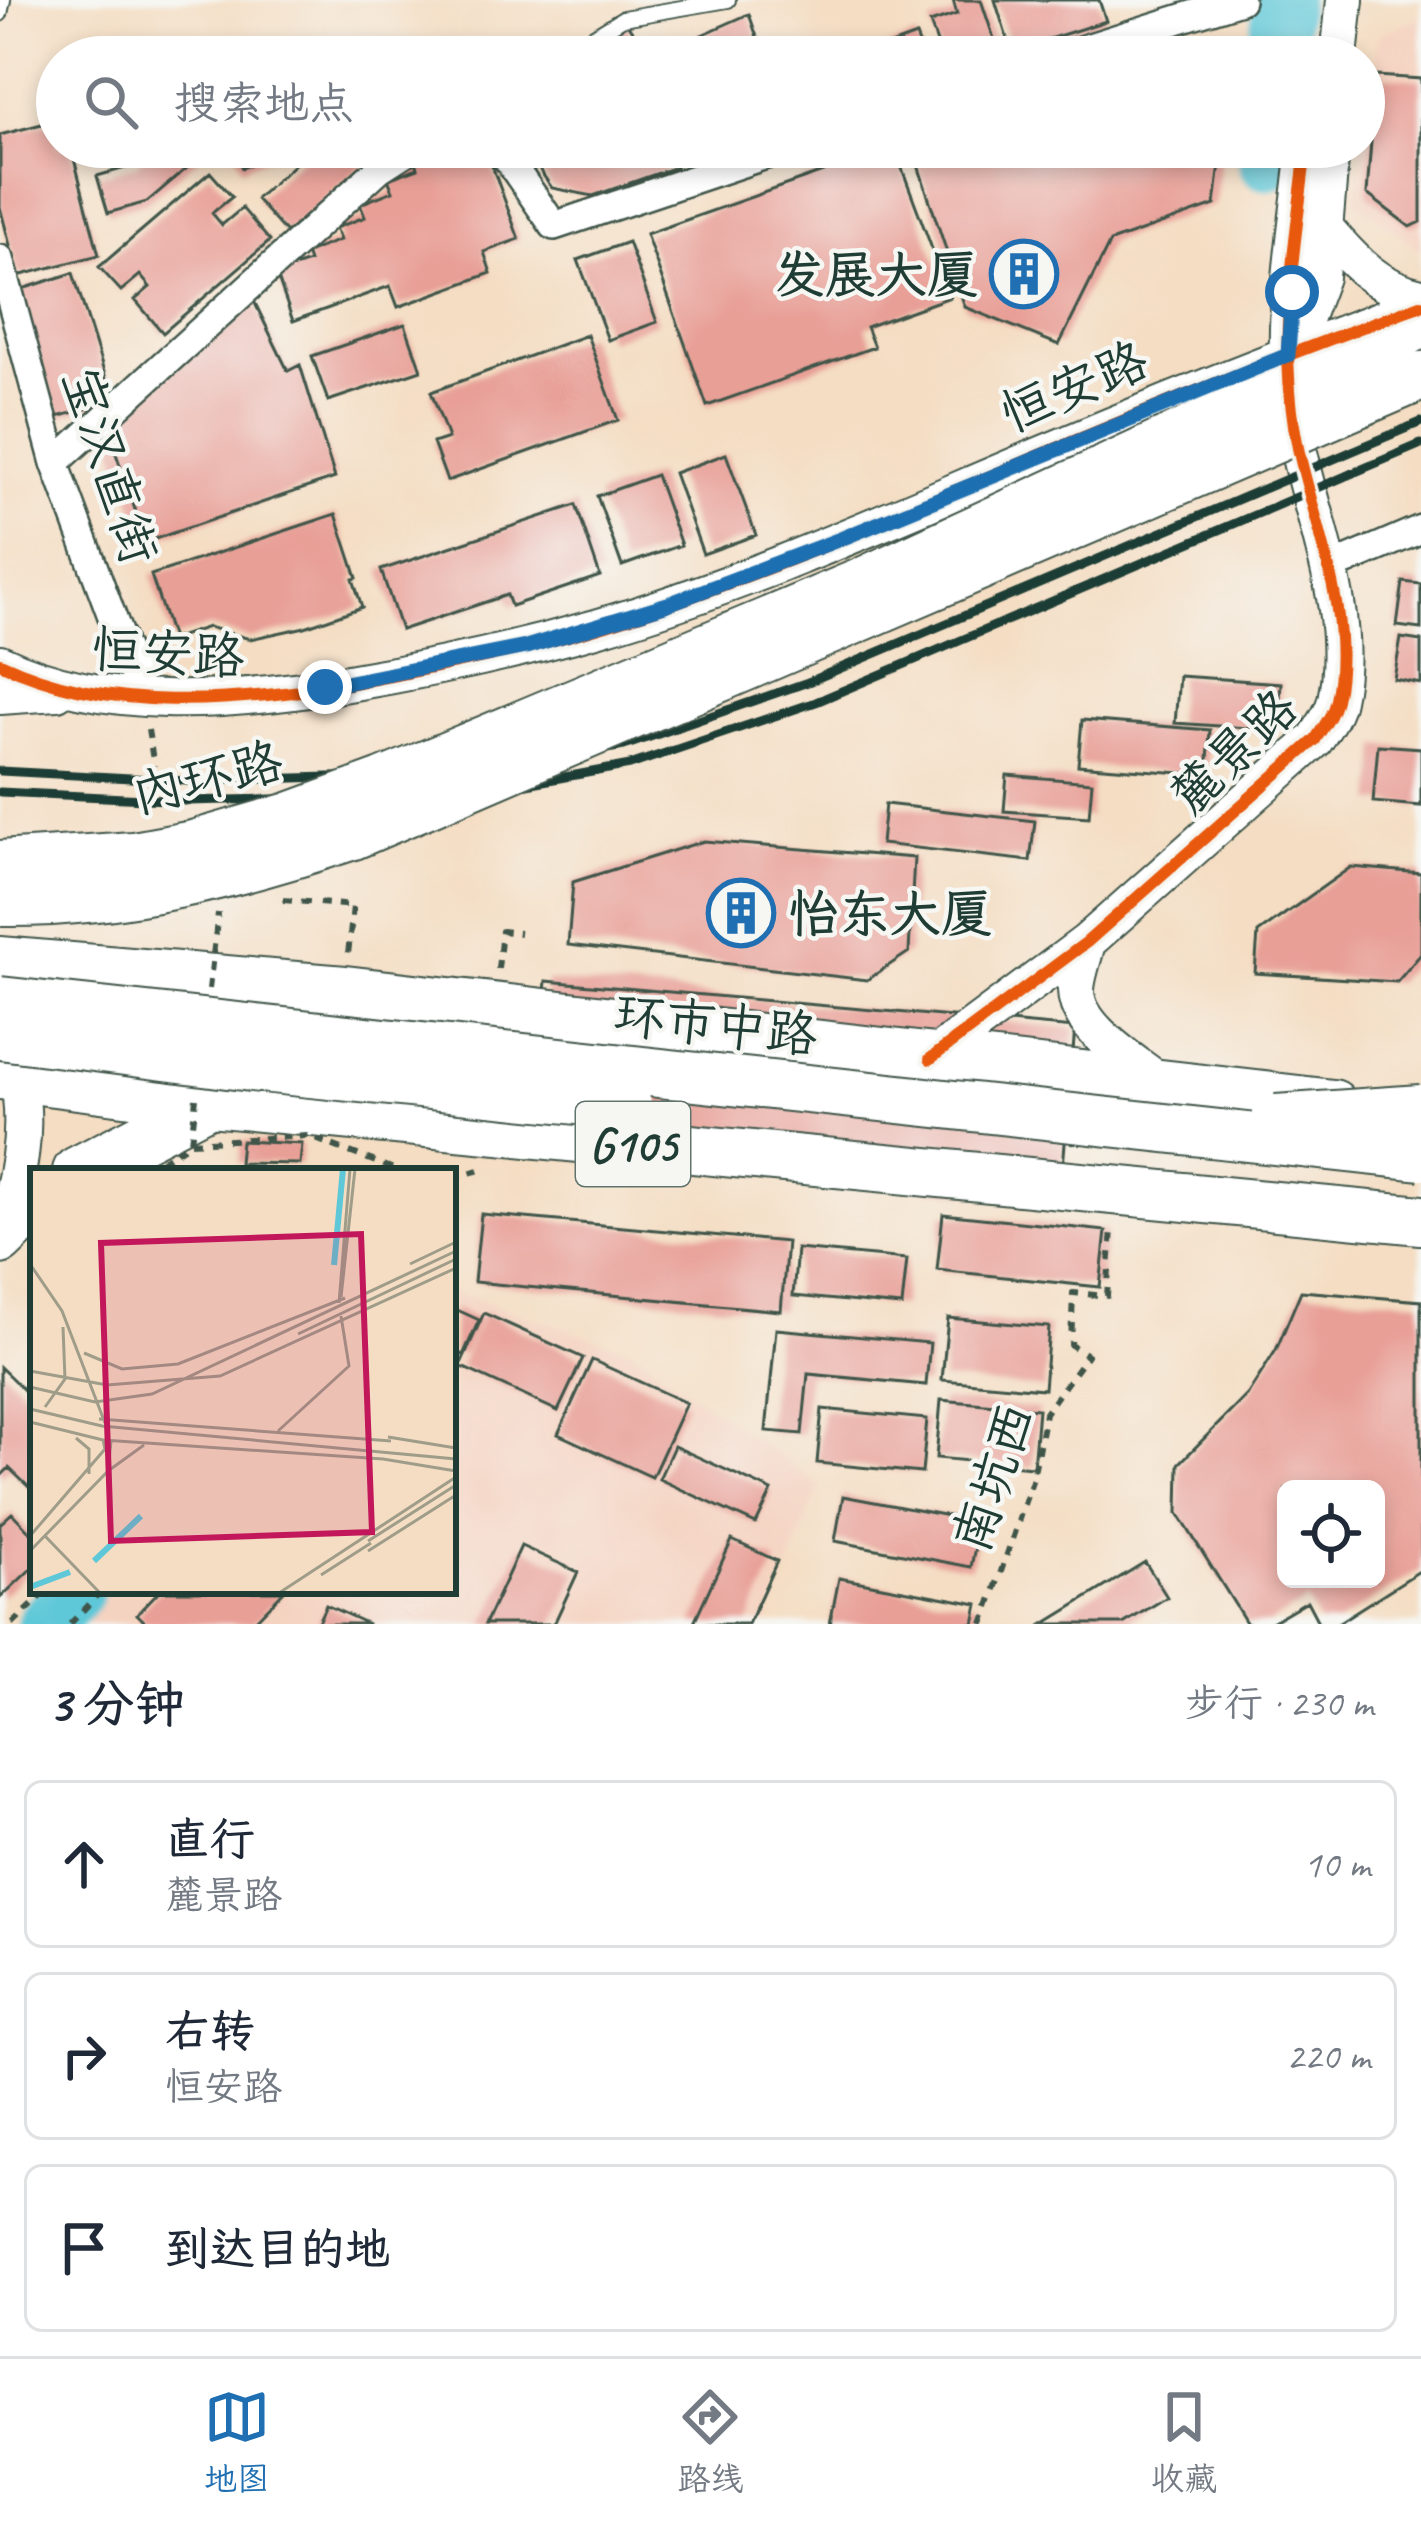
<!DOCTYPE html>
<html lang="zh">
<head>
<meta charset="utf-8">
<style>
	:root { --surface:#fff; --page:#f6f6f7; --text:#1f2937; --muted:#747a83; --line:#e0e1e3; --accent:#1f6fb2 }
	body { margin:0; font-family:Caveat,"LXGW WenKai TC",sans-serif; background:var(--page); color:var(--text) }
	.controls { position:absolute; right:36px; bottom:36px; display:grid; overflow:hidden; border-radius:18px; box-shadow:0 6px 18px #0003 }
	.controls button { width:108px; height:108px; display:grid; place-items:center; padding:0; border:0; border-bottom:3px solid var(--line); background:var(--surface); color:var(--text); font:60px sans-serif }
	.stop { position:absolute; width:36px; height:36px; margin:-27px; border:9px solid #1f6fb2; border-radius:50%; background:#fff }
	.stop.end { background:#1f6fb2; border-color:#fff; box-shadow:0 3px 12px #0008 }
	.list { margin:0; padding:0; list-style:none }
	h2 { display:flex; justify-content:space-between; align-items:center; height:156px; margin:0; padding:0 48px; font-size:51px }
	h2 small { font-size:39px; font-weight:400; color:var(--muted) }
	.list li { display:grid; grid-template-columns:78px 1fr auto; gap:36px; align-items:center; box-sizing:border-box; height:168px; margin:0 24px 24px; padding:0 24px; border:3px solid var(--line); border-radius:18px }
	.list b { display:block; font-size:45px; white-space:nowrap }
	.list p { margin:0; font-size:39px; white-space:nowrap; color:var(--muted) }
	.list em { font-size:39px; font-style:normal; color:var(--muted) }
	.icon { flex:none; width:66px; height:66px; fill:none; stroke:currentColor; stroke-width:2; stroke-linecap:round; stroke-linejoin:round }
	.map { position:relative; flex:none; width:1421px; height:1624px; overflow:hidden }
	.search { position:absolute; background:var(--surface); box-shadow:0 6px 18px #0003; left:36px; right:36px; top:36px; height:132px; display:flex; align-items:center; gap:30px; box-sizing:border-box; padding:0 42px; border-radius:66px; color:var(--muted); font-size:45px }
	.sheet { height:732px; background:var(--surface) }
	nav { display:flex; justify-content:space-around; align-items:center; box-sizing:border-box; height:168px; border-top:3px solid var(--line); background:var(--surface); font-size:33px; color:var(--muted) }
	nav a { display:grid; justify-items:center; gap:6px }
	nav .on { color:var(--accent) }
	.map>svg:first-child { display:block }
	.built { fill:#f5d3c1 }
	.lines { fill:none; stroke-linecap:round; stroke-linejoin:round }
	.river { stroke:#5ec8d8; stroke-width:57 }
	.building { fill:#e89f96; fill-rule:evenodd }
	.lane-casing { stroke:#3f5549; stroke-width:18 }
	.street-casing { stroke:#3f5549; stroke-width:32 }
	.secondary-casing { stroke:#3f5549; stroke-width:40 }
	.highway-casing { stroke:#3f5549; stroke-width:52 }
	.path { stroke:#3f5549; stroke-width:6; stroke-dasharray:9 9; stroke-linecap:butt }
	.lane { stroke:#fff; stroke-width:14 }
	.street { stroke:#fff; stroke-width:27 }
	.secondary { stroke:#fff; stroke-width:36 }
	.highway { stroke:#fff; stroke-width:48 }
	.rail { stroke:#1f3d34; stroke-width:9 }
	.highway-bridge-casing { stroke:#3f5549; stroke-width:52; stroke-linecap:butt }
	.path-bridge { stroke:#3f5549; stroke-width:6; stroke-dasharray:9 9; stroke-linecap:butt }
	.highway-bridge { stroke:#fff; stroke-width:48 }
	.cycleway-casing { stroke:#f6f6f2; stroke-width:20 }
	.cycleway { stroke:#e8590c; stroke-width:12 }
	.route { stroke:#1f6fb2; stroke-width:15 }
	.labels { text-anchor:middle; stroke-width:9; stroke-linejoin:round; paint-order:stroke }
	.shield { fill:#f6f6f2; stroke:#60746d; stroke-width:3 }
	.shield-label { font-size:48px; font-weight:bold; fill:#1f3d34 }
	.poi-label { font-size:51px; font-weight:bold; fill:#1f3d34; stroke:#f6f6f2; text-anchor:end }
	.street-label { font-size:51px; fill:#1f3d34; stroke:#f6f6f2 }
	.inset-river { fill:none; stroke:#5ec8d8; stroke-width:6 }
	.inset-road { fill:none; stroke:#9f9d89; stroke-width:3 }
	.view { fill:#c2185b; fill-opacity:0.15; stroke:#c2185b; stroke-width:6 }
	.inset-edge { fill:none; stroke:#1f3d34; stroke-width:6 }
</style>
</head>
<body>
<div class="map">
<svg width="1421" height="1624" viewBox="0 0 1421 1624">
	<rect width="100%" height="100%" fill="#f6f6f2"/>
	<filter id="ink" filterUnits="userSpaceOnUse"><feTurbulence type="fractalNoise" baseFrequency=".00833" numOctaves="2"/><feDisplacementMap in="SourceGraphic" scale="24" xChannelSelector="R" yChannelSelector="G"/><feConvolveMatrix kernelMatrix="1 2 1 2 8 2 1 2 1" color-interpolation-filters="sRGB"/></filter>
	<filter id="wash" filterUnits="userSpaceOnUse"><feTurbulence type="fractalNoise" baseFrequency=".004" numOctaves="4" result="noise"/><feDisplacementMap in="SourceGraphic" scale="48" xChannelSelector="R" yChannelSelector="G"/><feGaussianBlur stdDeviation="2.7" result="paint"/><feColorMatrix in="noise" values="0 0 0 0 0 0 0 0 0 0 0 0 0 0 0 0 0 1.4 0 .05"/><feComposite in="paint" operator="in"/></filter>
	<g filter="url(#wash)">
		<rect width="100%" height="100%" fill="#f4ddc2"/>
		<!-- built -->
		<path class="built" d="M 1421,17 L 1421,250 L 1420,251 L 1355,199 L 1378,35 Z
			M 453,1292 L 631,1350 L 820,1486 L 767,1624 L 72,1624 L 104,1591 L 453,1591 Z"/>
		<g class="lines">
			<!-- river -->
			<path class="river" d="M 1275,57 L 1282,0
				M 1267,162 L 1268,147
				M 45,1624 L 75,1591"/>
		</g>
		<g id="blocks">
			<!-- building -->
			<path class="building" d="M 953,0 L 981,0 L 999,54 L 942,57 L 930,23 L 957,14 Z
				M 995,0 L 1099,0 L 1106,21 L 1011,51 Z
				M 749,14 L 764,57 L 652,57 Z
				M 623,18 L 650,57 L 567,57 Z
				M 916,36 L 924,57 L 860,57 L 860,56 Z
				M 1199,36 L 1229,57 L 1141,57 L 1141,56 Z
				M 1376,76 L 1421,79 L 1421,222 L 1410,227 L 1367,194 Z
				M 57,120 L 57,147 L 71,147 L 99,255 L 18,276 L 0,207 L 0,135 Z
				M 153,147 L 197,147 L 200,157 L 147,202 L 108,213 L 97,176 L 136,165 Z
				M 208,147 L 276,147 L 278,153 L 242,168 L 235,152 L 208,151 Z
				M 338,147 L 363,147 L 372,157 L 286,233 L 256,199 L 306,154 Z
				M 448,147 L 485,147 L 519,239 L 484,252 L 491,273 L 398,307 L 390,286 L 293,321 L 276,273 L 309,262 L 306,253 L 340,240 L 335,228 L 365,217 L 360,204 L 393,191 L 388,179 L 418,168 L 415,159 Z
				M 524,147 L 669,147 L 676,167 L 593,196 L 552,188 Z
				M 894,147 L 950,297 L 866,327 L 874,347 L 707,406 L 646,234 Z
				M 912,147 L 1222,147 L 1215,205 L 1110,242 L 1059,345 L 965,307 Z
				M 210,172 L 232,197 L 212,213 L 222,225 L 242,208 L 270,241 L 163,333 L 135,300 L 150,287 L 140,275 L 121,291 L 99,267 Z
				M 628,242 L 657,322 L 608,340 L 578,260 Z
				M 73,273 L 113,401 L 58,417 L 19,290 Z
				M 252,297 L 288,371 L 300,365 L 335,478 L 146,542 L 108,430 Z
				M 405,324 L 421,370 L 328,401 L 312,356 Z
				M 587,335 L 618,420 L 447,481 L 433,443 L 448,438 L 431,392 Z
				M 726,454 L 756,535 L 703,554 L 674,473 Z
				M 656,475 L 681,545 L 622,566 L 597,496 Z
				M 576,505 L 600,576 L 511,606 L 507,595 L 401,630 L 381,570 Z
				M 336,514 L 357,578 L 353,579 L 362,607 L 305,627 L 250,639 L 208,627 L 172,639 L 151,575 Z
				M 1403,582 L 1421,584 L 1421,629 L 1397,626 Z
				M 1401,638 L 1421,641 L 1421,684 L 1394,679 Z
				M 1179,676 L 1281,683 L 1278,730 L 1175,723 Z
				M 1082,720 L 1210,730 L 1207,775 L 1078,765 Z
				M 1378,745 L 1421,748 L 1421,806 L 1373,802 Z
				M 1007,775 L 1092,782 L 1089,817 L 1004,811 Z
				M 885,804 L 1035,821 L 1030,861 L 881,844 Z
				M 704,841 L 914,858 L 909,952 L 867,980 L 568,945 L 573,882 Z
				M 1351,867 L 1421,873 L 1421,954 L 1397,982 L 1255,973 L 1258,933 Z
				M 546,981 L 1075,1028 L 1060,1201 L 530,1154 Z
				M 241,1141 L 302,1144 L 300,1164 L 239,1163 Z
				M 481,1214 L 787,1242 L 781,1311 L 474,1282 Z
				M 943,1214 L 1106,1231 L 1100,1287 L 937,1270 Z
				M 797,1249 L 907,1259 L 902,1306 L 793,1296 Z
				M 1301,1291 L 1421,1301 L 1421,1570 L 1336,1624 L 1319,1624 L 1307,1601 L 1268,1624 L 1247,1624 L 1178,1513 L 1179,1464 L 1248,1394 L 1276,1350 ZM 1286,1489 L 1376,1489 L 1376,1579 L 1286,1579 Z
				M 453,1308 L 479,1320 L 463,1355 L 453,1351 Z
				M 484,1313 L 583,1358 L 558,1411 L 460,1366 Z
				M 948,1318 L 1049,1327 L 1044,1389 L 942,1380 Z
				M 776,1329 L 930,1343 L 926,1385 L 808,1374 L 802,1434 L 766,1431 Z
				M 592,1360 L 686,1403 L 652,1477 L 558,1434 Z
				M 0,1367 L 33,1399 L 33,1491 L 9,1468 L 0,1477 Z
				M 941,1400 L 1038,1409 L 1033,1467 L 936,1458 Z
				M 822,1409 L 927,1419 L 922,1473 L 817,1463 Z
				M 674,1446 L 772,1491 L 756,1524 L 659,1479 Z
				M 843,1496 L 980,1522 L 971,1567 L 835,1541 Z
				M 12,1513 L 33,1535 L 33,1567 L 0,1598 L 0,1524 Z
				M 732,1540 L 777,1561 L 748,1624 L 693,1624 Z
				M 521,1546 L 578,1572 L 554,1624 L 485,1624 Z
				M 1145,1562 L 1167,1597 L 1123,1624 L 1044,1624 Z
				M 839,1578 L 978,1604 L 974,1624 L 830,1624 Z
				M 159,1591 L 284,1591 L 252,1624 L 147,1624 L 137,1614 Z
				M 326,1605 L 368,1624 L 317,1624 Z"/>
		</g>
	</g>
	<g filter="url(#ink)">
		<use href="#blocks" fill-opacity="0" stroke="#3f5549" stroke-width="3"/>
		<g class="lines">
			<defs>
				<path id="lane" d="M 0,14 L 3,0
					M 560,57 L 623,18 L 728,0"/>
				<path id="street" d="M 1058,57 L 1240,0
					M 499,147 L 554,226 L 790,147
					M 0,259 L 55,463 L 142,697
					M 55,463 L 380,168 L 413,147
					M 1330,568 L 1421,529"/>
				<path id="secondary" d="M 1339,57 L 1345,0
					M 1324,227 C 1353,261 1376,287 1421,297
					M 1300,330 L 1320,277 L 1331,147
					M 0,663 C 108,714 233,702 348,683 C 432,669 515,651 596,628 C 750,583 898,515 1046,453 C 1158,406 1270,361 1384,318
					M 0,696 L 57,692
					M 1087,942 C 1084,957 1077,974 1076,989 C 1075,1029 1136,1062 1163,1085
					M 930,1059 L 1087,942 L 1315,740 C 1323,727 1333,715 1336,700 C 1354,619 1315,526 1298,448 C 1292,419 1289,387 1288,357 C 1286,288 1299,216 1306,147
					M 0,1235 C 18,1182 29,1133 18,1077"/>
				<path id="highway" d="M 0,961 L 345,990 L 1333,1104
					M 0,1075 L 210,1102 L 1421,1220
					M 77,1171 L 210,1102
					M 0,1240 L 33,1208"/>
			</defs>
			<!-- lane casing -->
			<use href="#lane" class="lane-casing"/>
			<!-- street casing -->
			<use href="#street" class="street-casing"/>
			<!-- secondary casing -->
			<use href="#secondary" class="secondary-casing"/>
			<!-- highway casing -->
			<use href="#highway" class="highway-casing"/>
			<!-- path -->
			<path class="path" d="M 148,730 L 154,766
				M 283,900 L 353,906 L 348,955
				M 498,969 L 502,931 L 520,933
				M 453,1177 L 484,1169
				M 13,1624 L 47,1591
				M 70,1624 L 101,1591
				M 983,1624 L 1033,1478 L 1045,1413 L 1087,1355 L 1071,1345 L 1073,1293 L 1107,1296 L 1112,1229"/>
			<!-- lane -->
			<use href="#lane" class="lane"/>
			<!-- street -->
			<use href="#street" class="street"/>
			<!-- secondary -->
			<use href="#secondary" class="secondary"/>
			<!-- highway -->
			<use href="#highway" class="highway"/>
			<!-- rail -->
			<path class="rail" d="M 0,771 L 187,781 L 471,773 L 624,746 L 808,682 L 1421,422
				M 0,792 L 187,801 L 473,794 L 630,765 L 816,702 L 1421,444"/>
			<defs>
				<path id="highway-bridge" d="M 0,865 L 133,856 L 193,845 L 290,817 L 383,783 L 856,585 L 1421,324
					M 0,902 C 122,904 239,873 353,835 L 1421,376
					M 0,1001 L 1421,1156
					M 0,1035 L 251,1067 L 627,1105
					M 1276,1119 L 1421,1109"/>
			</defs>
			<!-- highway-bridge casing -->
			<use href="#highway-bridge" class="highway-bridge-casing"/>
			<!-- path-bridge -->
			<path class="path-bridge" d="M 209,989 L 218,913
				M 191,1142 L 308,1136 L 399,1171
				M 146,1171 L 191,1142 L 196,1098"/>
			<!-- highway-bridge -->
			<use href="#highway-bridge" class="highway-bridge"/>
			<defs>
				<path id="cycleway" d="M 0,663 C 108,714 233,703 347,684 C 433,669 519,651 603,626 C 762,577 914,508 1067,444 C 1184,395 1302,349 1421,305
					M 930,1059 L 1087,942 L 1315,740 C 1323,727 1333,715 1336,700 C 1354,619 1315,526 1298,448 C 1292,419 1289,387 1288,357 C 1286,288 1299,216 1306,147"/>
			</defs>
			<!-- cycleway casing -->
			<use href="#cycleway" class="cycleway-casing"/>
			<!-- cycleway -->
			<use href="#cycleway" class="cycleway"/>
		</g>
	</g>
	<g class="lines" filter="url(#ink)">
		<!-- route -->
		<path class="route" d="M 325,687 L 526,647 L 668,604 L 843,538 L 1288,355 L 1292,292"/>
	</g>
	<!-- icons -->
	<defs>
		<symbol id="building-ring" viewBox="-11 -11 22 22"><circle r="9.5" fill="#f6f6f2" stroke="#1f6fb2" stroke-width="1.5"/><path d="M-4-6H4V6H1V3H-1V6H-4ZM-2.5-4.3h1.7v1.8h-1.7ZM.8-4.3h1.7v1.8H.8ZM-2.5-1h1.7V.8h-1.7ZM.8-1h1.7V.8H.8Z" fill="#1f6fb2"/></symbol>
	</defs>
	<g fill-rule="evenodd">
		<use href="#building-ring" x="986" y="236" width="76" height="76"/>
		<use href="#building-ring" x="703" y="875" width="76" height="76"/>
	</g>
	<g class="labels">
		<!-- shield labels -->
		<rect class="shield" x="576" y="1102" width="114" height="84" rx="9"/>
		<g class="shield-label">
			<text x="633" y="1161">G105</text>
		</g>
		<!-- poi labels -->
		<g class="poi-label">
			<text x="978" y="292">发展大厦</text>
			<text x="788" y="931" text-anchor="start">怡东大厦</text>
		</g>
		<!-- street labels -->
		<g class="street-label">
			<text transform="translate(1074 386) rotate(-23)" y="18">恒安路</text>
			<text transform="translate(111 465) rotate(72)" y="18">宝汉直街</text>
			<text transform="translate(168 652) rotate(3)" y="18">恒安路</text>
			<text transform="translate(1233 751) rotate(-44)" y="18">麓景路</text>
			<text transform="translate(207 777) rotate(-14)" y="18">内环路</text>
			<text transform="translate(716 1024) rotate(6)" y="18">环市中路</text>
			<text transform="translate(993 1477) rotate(-71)" y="18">南坑西</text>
		</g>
	</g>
	<!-- overview -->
	<g transform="translate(30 1168)">
		<rect width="426" height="426" fill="#f4ddc2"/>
		<path class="inset-river" d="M 304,97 L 313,1M 64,393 L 111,348M 0,419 L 40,404"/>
		<path class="inset-road" d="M 0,96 L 32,143 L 75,255M 380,96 L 426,74M 311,129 L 325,1M 309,135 L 320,1M 268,166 L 426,91M 54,185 L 92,201 L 148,196 L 315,130M 0,203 L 77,217 L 190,208 L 426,100M 0,219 L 65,234 L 122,226 L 426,83M 15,239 L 35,211 L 33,159M 0,241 L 72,258 L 426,291M 69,251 L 361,273M 0,254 L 73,272 L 75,281 L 0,368M 248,263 L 319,198 L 311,148M 358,269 L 426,280M 46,270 L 59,281 L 59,306M 73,272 L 353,291 L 426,303M 78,303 L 114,277M 15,368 L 70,425M 338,373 L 426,317M 0,383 L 78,303 L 81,273M 338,383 L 426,327M 291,407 L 341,375M 249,425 L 426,309"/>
		<path class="view" d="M 331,66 L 342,364 L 81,373 L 71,75 Z"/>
		<rect width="426" height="426" class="inset-edge"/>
	</g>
</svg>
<div class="controls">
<button><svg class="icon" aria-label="locate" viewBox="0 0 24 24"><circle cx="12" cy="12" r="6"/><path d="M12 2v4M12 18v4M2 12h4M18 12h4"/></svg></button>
</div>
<div class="stop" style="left:1292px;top:292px"></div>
<div class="stop end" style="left:325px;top:687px"></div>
<div class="search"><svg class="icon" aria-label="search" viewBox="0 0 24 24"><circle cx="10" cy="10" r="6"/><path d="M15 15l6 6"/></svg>搜索地点</div>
</div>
<section class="sheet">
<h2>3 分钟<small>步行 · 230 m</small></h2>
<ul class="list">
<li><svg class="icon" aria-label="ahead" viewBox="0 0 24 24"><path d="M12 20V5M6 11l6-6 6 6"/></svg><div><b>直行</b><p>麓景路</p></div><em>10 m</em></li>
<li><svg class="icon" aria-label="right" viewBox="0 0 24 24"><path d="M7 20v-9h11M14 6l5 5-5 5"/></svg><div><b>右转</b><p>恒安路</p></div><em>220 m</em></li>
<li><svg class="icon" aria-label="arrive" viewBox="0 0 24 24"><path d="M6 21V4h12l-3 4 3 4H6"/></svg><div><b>到达目的地</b></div></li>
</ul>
</section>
<nav>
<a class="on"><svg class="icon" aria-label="map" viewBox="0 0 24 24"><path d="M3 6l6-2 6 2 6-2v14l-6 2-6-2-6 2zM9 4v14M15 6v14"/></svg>地图</a>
<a><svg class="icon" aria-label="directions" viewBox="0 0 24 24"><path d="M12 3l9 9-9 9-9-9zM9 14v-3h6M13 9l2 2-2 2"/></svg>路线</a>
<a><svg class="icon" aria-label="saved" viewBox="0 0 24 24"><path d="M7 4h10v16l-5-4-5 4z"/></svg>收藏</a>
</nav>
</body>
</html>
